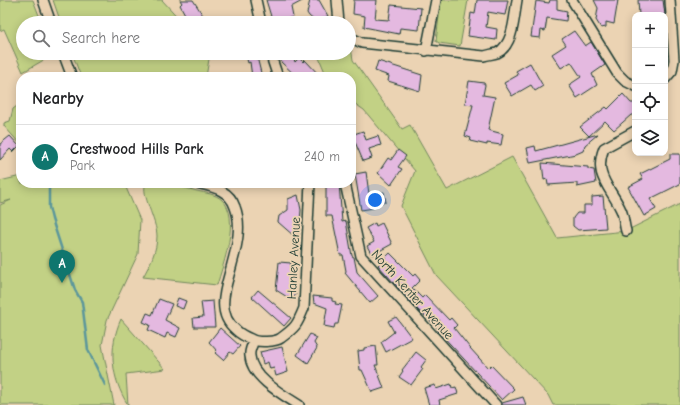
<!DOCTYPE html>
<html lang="en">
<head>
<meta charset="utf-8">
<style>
	:root { --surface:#fff; --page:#f2f2f2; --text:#202124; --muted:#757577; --line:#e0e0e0; --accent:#0f766e }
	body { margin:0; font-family:"Comic Neue",sans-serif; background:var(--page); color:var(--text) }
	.controls { position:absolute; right:12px; top:12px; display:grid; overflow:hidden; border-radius:8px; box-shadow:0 2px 10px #0003 }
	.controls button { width:36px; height:36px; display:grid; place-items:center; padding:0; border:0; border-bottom:1px solid var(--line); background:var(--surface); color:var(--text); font:20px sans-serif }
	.you { position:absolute; left:375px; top:200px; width:14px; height:14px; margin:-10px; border:3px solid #fff; border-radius:50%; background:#1a73e8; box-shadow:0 0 0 6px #1a73e833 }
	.badge { display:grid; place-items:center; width:26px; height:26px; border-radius:50%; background:var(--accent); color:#fff; font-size:13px; font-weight:700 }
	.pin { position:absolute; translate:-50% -33px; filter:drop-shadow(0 1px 2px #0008) }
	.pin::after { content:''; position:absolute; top:21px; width:14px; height:12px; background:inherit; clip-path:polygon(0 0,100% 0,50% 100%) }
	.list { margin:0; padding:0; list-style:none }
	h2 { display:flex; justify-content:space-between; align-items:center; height:52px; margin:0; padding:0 16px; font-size:17px }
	h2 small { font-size:13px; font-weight:400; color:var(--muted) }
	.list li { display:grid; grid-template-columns:26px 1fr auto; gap:12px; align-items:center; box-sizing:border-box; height:64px; padding:0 16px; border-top:1px solid var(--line) }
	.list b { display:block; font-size:15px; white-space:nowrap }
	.list p { margin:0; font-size:13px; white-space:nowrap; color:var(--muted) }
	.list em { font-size:13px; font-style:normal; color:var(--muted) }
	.icon { flex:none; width:22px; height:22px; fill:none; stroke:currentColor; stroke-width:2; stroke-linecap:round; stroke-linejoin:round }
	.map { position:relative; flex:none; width:680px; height:405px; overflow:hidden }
	.search { position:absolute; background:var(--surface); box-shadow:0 2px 10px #0003; left:16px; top:16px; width:340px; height:44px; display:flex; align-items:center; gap:10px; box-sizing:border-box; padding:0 14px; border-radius:22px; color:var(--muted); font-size:15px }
	.panel { position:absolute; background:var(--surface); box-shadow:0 2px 10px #0003; left:16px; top:72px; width:340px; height:116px; border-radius:16px }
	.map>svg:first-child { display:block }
	.green { fill:#c2d185; stroke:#70875c }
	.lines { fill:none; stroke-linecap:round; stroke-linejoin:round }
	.stream { stroke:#5c979b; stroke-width:2.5 }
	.building { fill:#e4b9e0; stroke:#1f3d34 }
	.street-casing { stroke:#1f3d34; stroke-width:12 }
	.street { stroke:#ebd3b3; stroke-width:9 }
	.labels { text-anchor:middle; stroke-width:3.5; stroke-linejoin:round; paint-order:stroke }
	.street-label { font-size:13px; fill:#1f3d34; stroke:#ebd3b3 }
</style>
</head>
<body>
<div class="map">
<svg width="680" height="405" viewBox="0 0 680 405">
	<rect width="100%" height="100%" fill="#ebd3b3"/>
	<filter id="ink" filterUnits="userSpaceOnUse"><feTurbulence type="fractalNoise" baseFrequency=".025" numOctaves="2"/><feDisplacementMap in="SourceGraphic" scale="8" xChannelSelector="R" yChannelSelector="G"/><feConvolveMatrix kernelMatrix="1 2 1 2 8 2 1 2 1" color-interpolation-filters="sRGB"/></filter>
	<g filter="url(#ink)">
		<!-- green -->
		<path class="green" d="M 0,0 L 33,0 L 42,23 L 23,23 L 23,53 L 54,54 L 23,72 L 4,29 L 0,31 Z
			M 53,0 L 162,0 L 183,23 L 61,23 Z
			M 441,0 L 468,0 L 460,46 L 439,43 L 436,41 Z
			M 349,45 L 351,47 L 353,60 L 402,129 L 410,125 L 447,190 L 512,157 L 557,238 L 626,231 L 680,204 L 680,405 L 553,405 L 548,395 L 436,275 L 401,206 L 415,171 L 364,110 L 351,101 L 351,77 L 327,77 L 317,53 L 349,53 Z
			M 72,53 L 210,53 L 206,77 L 81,77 Z
			M 21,103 L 21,145 L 4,126 L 4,123 L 10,121 L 13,109 Z
			M 21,176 L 21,183 L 124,183 L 140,220 L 138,254 L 107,320 L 102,345 L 114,405 L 0,405 L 0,205 L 11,200 L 0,203 L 0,181 Z
			M 146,183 C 165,183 178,186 197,191 C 205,193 216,194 222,200 C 241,217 223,265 217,285 L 143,277 C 150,264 157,251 157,236 C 157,221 140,193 146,183 Z
			M 121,319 L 165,369 L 126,374 L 128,405 C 111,378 108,348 121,319 Z"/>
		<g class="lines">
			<!-- stream -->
			<path class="stream" d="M 49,183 L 49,207 L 52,219 L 75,290 L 82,302 L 88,350 L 105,385"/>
		</g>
		<!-- building -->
		<path class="building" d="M 180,0 L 193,0 L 208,23 L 179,23 L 187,18 L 180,5 L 182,3 Z
			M 266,0 L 304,0 L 291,7 L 293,17 L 273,23 Z
			M 310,0 L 319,0 L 328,16 L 316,22 L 309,16 L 307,13 Z
			M 354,0 L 377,0 L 375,19 L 389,20 L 391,5 L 421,8 L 419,30 L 400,28 L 399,34 L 364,27 L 365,16 L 353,14 Z
			M 477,0 L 508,0 L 505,15 L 488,12 L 486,27 L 497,29 L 496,40 L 468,36 L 471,13 L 475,14 Z
			M 550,0 L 557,0 L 557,9 L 567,11 L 566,21 L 547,18 L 545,31 L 541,30 L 540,38 L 531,37 L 536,1 L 549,3 Z
			M 594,0 L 618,0 L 614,24 L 606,22 L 606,27 L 601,28 L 596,20 L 598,8 Z
			M 638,0 L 663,0 L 665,15 L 639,15 Z
			M 574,31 L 585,46 L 591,42 L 605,65 L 592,74 L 597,85 L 577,98 L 569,85 L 581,77 L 571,62 L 561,68 L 552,54 L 566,45 L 562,39 Z
			M 247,53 L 256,53 L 262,77 L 252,77 L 250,62 L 248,63 L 246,55 Z
			M 279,53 L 292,53 L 295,62 L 299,58 L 303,62 L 305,60 L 321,77 L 297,77 L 281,62 Z
			M 378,61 L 422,75 L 420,91 L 388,81 L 389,76 L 375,71 Z
			M 530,63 L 543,86 L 535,91 L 531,85 L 512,96 L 504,83 L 518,75 L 516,71 Z
			M 469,81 L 484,83 L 485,85 L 483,95 L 495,97 L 488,130 L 503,134 L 501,145 L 487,143 L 487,145 L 470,141 L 471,138 L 465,136 L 473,105 L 465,104 Z
			M 623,94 L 631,103 L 635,103 L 635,115 L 631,115 L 614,130 L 605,121 L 589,136 L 580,127 L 606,107 L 608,109 Z
			M 363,131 L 366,140 L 378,136 L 381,145 L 369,149 L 372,158 L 363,161 L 355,142 L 351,143 L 351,135 Z
			M 598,134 L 585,145 L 583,151 L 576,154 L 530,163 L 527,148 L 535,146 L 536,151 Z
			M 10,136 L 19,146 L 13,152 L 10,149 L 0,160 L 0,144 Z
			M 398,150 L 406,156 L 398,167 L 402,169 L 391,185 L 378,173 L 388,158 L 391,160 Z
			M 670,154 L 680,154 L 680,184 L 650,199 L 656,209 L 644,216 L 628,187 L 643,179 L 640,174 L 670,159 Z
			M 542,163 L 588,167 L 588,169 L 594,170 L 596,183 L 577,187 L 577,183 L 548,185 L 547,179 L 544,180 Z
			M 366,172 L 369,194 L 384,192 L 386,202 L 377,203 L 377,206 L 374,208 L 361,210 L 355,174 Z
			M 326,183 L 339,183 L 342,222 L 346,221 L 352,256 L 354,257 L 357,272 L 378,296 L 370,303 L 345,273 L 346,271 L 343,255 L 340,255 L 332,216 L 326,216 Z
			M 298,195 L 301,210 L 299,232 L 294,236 L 278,222 L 279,216 L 288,210 L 288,199 Z
			M 603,196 L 606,228 L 578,230 L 573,226 L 573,218 L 577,213 L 584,213 L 584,205 L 592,205 L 592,197 Z
			M 375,223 L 376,226 L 382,223 L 392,244 L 372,255 L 367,246 L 374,242 L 366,228 Z
			M 390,253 L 413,276 L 415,274 L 420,280 L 412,288 L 422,298 L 425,295 L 449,320 L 451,318 L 457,325 L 454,328 L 470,348 L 488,368 L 491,365 L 514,389 L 502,400 L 438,331 L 436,326 L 440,320 L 434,324 L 418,310 L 378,265 Z
			M 279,262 L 291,263 L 290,290 L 296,294 L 292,300 L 276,290 Z
			M 258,290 L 291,318 L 284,326 L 252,297 Z
			M 313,296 L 332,298 L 332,301 L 336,302 L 335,304 L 342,305 L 338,324 L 335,324 L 334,328 L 324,326 L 327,308 L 314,303 Z
			M 178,298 L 186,301 L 183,309 L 175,306 Z
			M 159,299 L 172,304 L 165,320 L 180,328 L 176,337 L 167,333 L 165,338 L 148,330 L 150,325 L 143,322 L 147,313 L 152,315 Z
			M 213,301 L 215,327 L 194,327 L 193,318 L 203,317 L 201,302 Z
			M 396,317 L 412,338 L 386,352 L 381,342 L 394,332 L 388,321 Z
			M 220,328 L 240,346 L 233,354 L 230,352 L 223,360 L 215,353 L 217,351 L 209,342 Z
			M 310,334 L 317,338 L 314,343 L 317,348 L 308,363 L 297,355 Z
			M 376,346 L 378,365 L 375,365 L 384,388 L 372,392 L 362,370 L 360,370 L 358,351 L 364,350 L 364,348 Z
			M 282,347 L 288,372 L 276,376 L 274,368 L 270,369 L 268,362 L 263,364 L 260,352 Z
			M 416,352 L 426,360 L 421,367 L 423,369 L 411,385 L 399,377 L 403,371 L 402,370 Z
			M 451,384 L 452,388 L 456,387 L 458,394 L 439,400 L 440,405 L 429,405 L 424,388 L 435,385 L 436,389 Z
			M 523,397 L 526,405 L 502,405 L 502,403 Z"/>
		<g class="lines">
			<defs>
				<path id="street" d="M 43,0 L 51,23
					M 256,0 L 261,23
					M 337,0 L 339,23
					M 572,0 L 617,73 L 625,81 L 635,86
					M 349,37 L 362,43 L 484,56 C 488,55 493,54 497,53 C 514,45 514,16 517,0
					M 426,51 L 436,0
					M 63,53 L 72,77
					M 270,53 L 278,77
					M 665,79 L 672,71 L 674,60 L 670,0
					M 196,183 C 212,187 229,189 235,207 C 242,225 237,246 232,264 C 227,285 214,312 236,330 C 240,334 246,337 251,339 C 257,343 276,342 281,338 C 296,327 297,325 304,308 L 310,183
					M 345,183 L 361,256 L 496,405
					M 626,231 C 624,225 624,216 621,210 C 610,186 593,176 604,148 L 635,131
					M 254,341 C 252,345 249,351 250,356 C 251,377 283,395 299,405"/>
			</defs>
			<!-- street casing -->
			<use href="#street" class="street-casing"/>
			<!-- street -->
			<use href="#street" class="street"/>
		</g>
	</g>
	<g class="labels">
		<!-- street labels -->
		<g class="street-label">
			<text transform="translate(293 258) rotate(-87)" y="5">Hanley Avenue</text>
			<text transform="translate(413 294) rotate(48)" y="5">North Kenter Avenue</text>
		</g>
	</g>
</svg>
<div class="controls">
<button>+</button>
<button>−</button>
<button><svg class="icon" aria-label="locate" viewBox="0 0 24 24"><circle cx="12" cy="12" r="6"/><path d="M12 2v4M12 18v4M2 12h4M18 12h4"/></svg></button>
<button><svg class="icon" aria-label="layers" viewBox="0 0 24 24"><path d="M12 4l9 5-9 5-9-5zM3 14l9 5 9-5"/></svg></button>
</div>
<div class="you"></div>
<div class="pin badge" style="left:62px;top:283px">A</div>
<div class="search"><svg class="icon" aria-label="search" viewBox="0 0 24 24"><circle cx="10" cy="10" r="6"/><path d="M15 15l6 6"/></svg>Search here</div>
<section class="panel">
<h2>Nearby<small></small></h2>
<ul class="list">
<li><span class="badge">A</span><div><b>Crestwood Hills Park</b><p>Park</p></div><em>240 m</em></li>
</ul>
</section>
</div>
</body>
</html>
